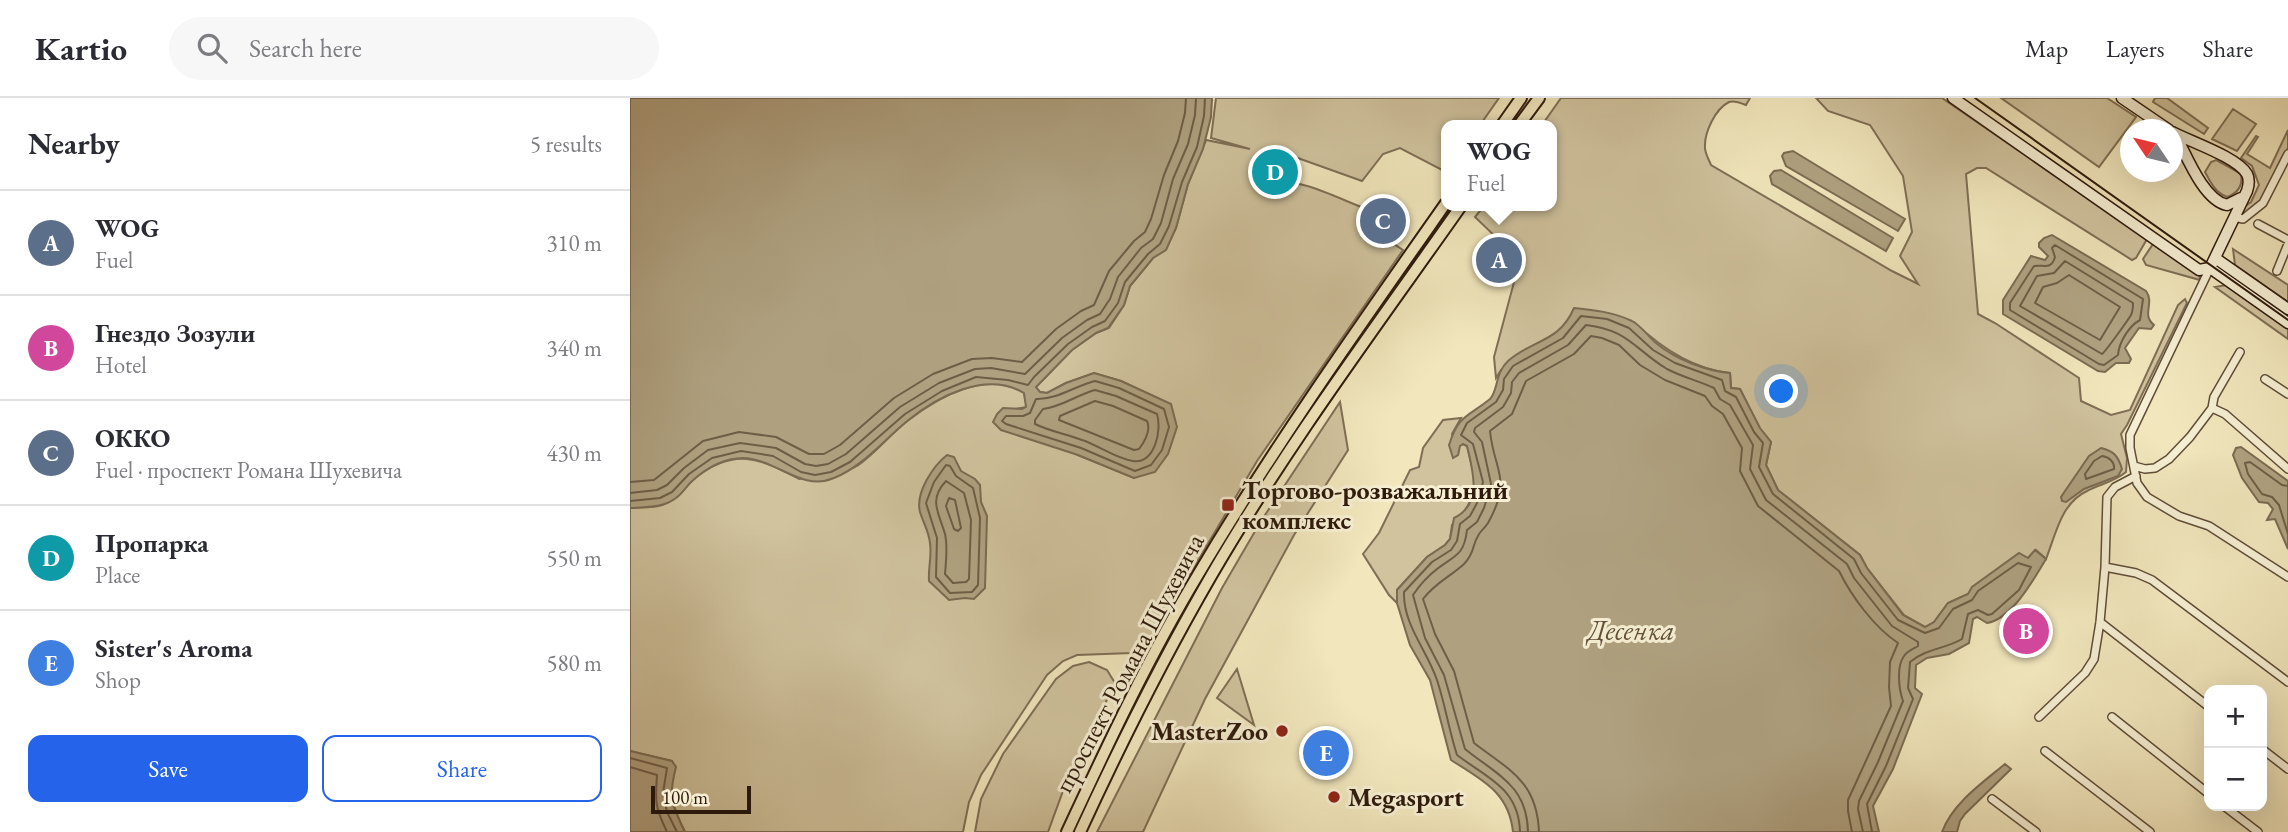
<!DOCTYPE html>
<html lang="en">
<head>
<meta charset="utf-8">
<style>
	:root { --surface:#fff; --page:#f7f7f7; --text:#2b2b33; --muted:#7c7c81; --line:#e1e1e2; --accent:#2563eb }
	body { margin:0; font-family:"EB Garamond",serif; background:var(--page); color:var(--text) }
	.controls { position:absolute; right:21px; bottom:21px; display:grid; overflow:hidden; border-radius:14px; box-shadow:0 7px 28px #0002 }
	.controls button { width:63px; height:63px; display:grid; place-items:center; padding:0; border:0; border-bottom:2px solid var(--line); background:var(--surface); color:var(--text); font:35px sans-serif }
	.compass { position:absolute; left:1490px; top:21px; width:63px; height:63px; border-radius:50%; background:var(--surface); box-shadow:0 7px 28px #0002; rotate:305deg }
	.scale { position:absolute; left:21px; bottom:18px; width:100px; box-sizing:border-box; padding-left:7px; border:4px solid #2e1a0c; border-top:0; font-size:19px; line-height:24px; white-space:nowrap; color:#2e1a0c; -webkit-text-stroke:5px #f6efd3; paint-order:stroke }
	.you { position:absolute; left:1152px; top:294px; width:24px; height:24px; margin:-18px; border:5px solid #fff; border-radius:50%; background:#1a73e8; box-shadow:0 0 0 10px #1a73e833 }
	.badge { display:grid; place-items:center; width:46px; height:46px; border-radius:50%; background:var(--accent); color:#fff; font-size:23px; font-weight:700 }
	.pin { position:absolute; translate:-50% -50%; border:4px solid #fff; box-shadow:0 2px 7px #0006 }
	.popup { position:absolute; left:811px; top:22px; width:116px; height:91px; box-sizing:border-box; display:grid; place-content:center; border-radius:14px; background:var(--surface); filter:drop-shadow(0 2px 5px #0005); font-size:23px; white-space:nowrap; color:var(--muted) }
	.popup b { font-size:26px; color:var(--text) }
	.popup::after { content:''; position:absolute; left:50%; top:100%; margin-left:-14px; border:14px solid transparent; border-top-color:var(--surface) }
	.list { margin:0; padding:0; list-style:none }
	h2 { display:flex; justify-content:space-between; align-items:center; height:91px; margin:0; padding:0 28px; font-size:30px }
	h2 small { font-size:23px; font-weight:400; color:var(--muted) }
	.list li { display:grid; grid-template-columns:46px 1fr auto; gap:21px; align-items:center; box-sizing:border-box; height:105px; padding:0 28px; border-top:2px solid var(--line) }
	.list b { display:block; font-size:26px; white-space:nowrap }
	.list p { margin:0; font-size:23px; white-space:nowrap; color:var(--muted) }
	.list em { font-size:23px; font-style:normal; color:var(--muted) }
	.actions { display:flex; gap:14px; padding:21px 28px }
	.actions a { flex:1; padding:16px 0; border:2px solid var(--accent); border-radius:14px; text-align:center; font-size:24px; color:var(--accent) }
	.actions .main { background:var(--accent); color:#fff }
	.icon { flex:none; width:38px; height:38px; fill:none; stroke:currentColor; stroke-width:2; stroke-linecap:round; stroke-linejoin:round }
	.map { position:relative; flex:none; width:1658px; height:734px; overflow:hidden }
	header { display:flex; align-items:center; gap:42px; box-sizing:border-box; height:98px; padding:0 35px; background:var(--surface); border-bottom:2px solid var(--line) }
	header strong { font-size:33px }
	nav { display:flex; gap:38px; margin-inline-start:auto; font-size:24px }
	.search { width:490px; height:63px; background:var(--page); display:flex; align-items:center; gap:18px; box-sizing:border-box; padding:0 24px; border-radius:38px; color:var(--muted); font-size:26px }
	main { display:flex }
	aside { flex:1; background:var(--surface) }
	.map>svg:first-child { display:block }
	.green { fill:#d0c39e; stroke:#7f6e55; stroke-width:2 }
	.water { fill:#afa180; stroke:#7b6b52; stroke-width:2 }
	.lines { fill:none; stroke-linecap:round; stroke-linejoin:round }
	.shore { stroke:#6e5e46; stroke-width:2 }
	.street-casing { stroke:#5f4d38; stroke-width:10 }
	.secondary-casing { stroke:#2e1a0c; stroke-width:13 }
	.primary-casing { stroke:#2e1a0c; stroke-width:14 }
	.street { stroke:#f6efd3; stroke-width:7 }
	.secondary { stroke:#f6efd3; stroke-width:10 }
	.primary { stroke:#f1e6bc; stroke-width:10 }
	.tram { stroke:#2e1a0c; stroke-width:2 }
	.poi-dot { fill:#8f2418; stroke:#f6efd3; stroke-width:2.5 }
	.labels { text-anchor:middle; stroke-width:6; stroke-linejoin:round; paint-order:stroke }
	.poi-label { font-size:26px; font-weight:bold; fill:#2e1a0c; stroke:#f6efd3; text-anchor:start }
	.street-label { font-size:26px; fill:#2e1a0c; stroke:#f6efd3 }
	.water-label { font-size:28px; font-style:italic; fill:#62503a; stroke:#f6efd3 }
</style>
</head>
<body>
<header>
<strong>Kartio</strong>
<div class="search"><svg class="icon" aria-label="search" viewBox="0 0 24 24"><circle cx="10" cy="10" r="6"/><path d="M15 15l6 6"/></svg>Search here</div>
<nav><a>Map</a><a>Layers</a><a>Share</a></nav>
</header>
<main>
<aside>
<h2>Nearby<small>5 results</small></h2>
<ul class="list">
<li><span class="badge" style="background:#5c6f8a">A</span><div><b>WOG</b><p>Fuel</p></div><em>310 m</em></li>
<li><span class="badge" style="background:#d1479c">B</span><div><b>Гнездо Зозули</b><p>Hotel</p></div><em>340 m</em></li>
<li><span class="badge" style="background:#5c6f8a">C</span><div><b>ОККО</b><p>Fuel · проспект Романа Шухевича</p></div><em>430 m</em></li>
<li><span class="badge" style="background:#0f9aa8">D</span><div><b>Пропарка</b><p>Place</p></div><em>550 m</em></li>
<li><span class="badge" style="background:#3f7fe0">E</span><div><b>Sister's Aroma</b><p>Shop</p></div><em>580 m</em></li>
</ul>
<div class="actions"><a class="main">Save</a><a>Share</a></div>
</aside>
<div class="map">
<svg width="1658" height="734" viewBox="0 0 1658 734">
	<rect width="100%" height="100%" fill="#f1e6bc"/>
	<filter id="stains"><feTurbulence type="fractalNoise" baseFrequency=".00286" numOctaves="4"/><feColorMatrix values="0 0 0 0 .2 0 0 0 0 .09 0 0 0 0 .02 0 0 0 .5 -.17"/></filter>
	<radialGradient id="worn" r=".72"><stop offset=".6" stop-color="#630" stop-opacity="0"/><stop offset="1" stop-color="#630" stop-opacity=".3"/></radialGradient>
	<!-- green -->
	<path class="green" d="M 586,0 L 869,0 L 850,27 L 816,27 L 816,71 L 812,72 L 770,50 L 753,56 L 732,83 L 665,59 L 647,57 C 640,64 631,72 636,82 L 641,85 C 667,78 709,101 734,110 L 735,127 L 773,152 L 627,363 L 516,550 L 502,555 L 447,557 L 433,563 L 417,577 L 351,677 L 339,704 L 333,734 L 55,734 C 41,707 40,693 42,663 L 0,653 L 0,410 C 10,409 23,410 32,407 C 47,402 54,390 65,380 C 103,350 130,359 169,381 C 184,378 215,375 227,368 C 246,355 261,335 280,321 C 310,298 357,272 394,295 L 397,309 L 385,311 L 448,357 L 504,380 L 540,306 L 491,283 L 464,275 L 436,285 L 417,295 L 410,294 L 406,289 L 442,252 L 466,235 L 479,230 L 494,207 L 500,188 L 523,160 L 536,151 L 546,130 L 558,86 L 576,42 L 620,51 L 581,40 Z
		M 931,0 L 1120,0 L 1116,7 C 1111,5 1104,2 1099,4 C 1085,11 1074,35 1075,50 C 1075,55 1079,62 1081,67 L 1262,173 L 1288,186 L 1270,158 L 1282,134 L 1273,78 L 1240,27 L 1198,13 L 1186,0 L 1312,0 L 1517,141 L 1506,160 L 1502,162 L 1356,70 L 1347,70 L 1336,76 L 1348,216 L 1365,225 L 1449,280 L 1451,303 L 1481,317 L 1500,312 L 1548,207 L 1555,201 L 1557,205 L 1497,327 L 1491,336 L 1497,360 L 1496,374 C 1484,384 1470,386 1457,393 C 1431,405 1426,436 1416,461 L 1406,452 L 1398,460 L 1338,496 L 1318,505 L 1304,524 L 1295,529 L 1274,517 L 1237,470 L 1230,457 L 1148,392 L 1136,367 L 1141,344 L 1130,331 L 1110,291 L 1101,290 L 1100,275 C 1062,271 1031,250 1004,224 L 939,222 L 929,235 L 904,247 L 871,272 L 866,280 L 864,259 L 891,158 L 873,146 L 845,119 L 854,108 L 922,108 L 922,27 L 912,27 Z
		M 1371,0 L 1477,0 L 1506,19 L 1469,69 Z
		M 1525,0 L 1537,0 L 1578,30 L 1574,36 L 1523,4 Z
		M 1603,11 L 1626,26 L 1607,53 L 1582,41 Z
		M 1658,32 L 1658,50 L 1633,103 L 1615,117 L 1608,117 L 1608,113 L 1621,104 L 1629,87 L 1622,68 L 1611,60 L 1626,38 L 1628,39 L 1617,56 L 1640,70 Z
		M 1586,62 L 1611,76 C 1613,87 1608,95 1597,99 C 1585,94 1581,85 1575,74 L 1581,64 Z
		M 1523,146 L 1569,176 L 1570,182 L 1516,167 L 1513,161 Z
		M 1603,151 L 1658,187 L 1658,204 L 1605,167 Z
		M 1596,187 L 1658,231 L 1658,241 L 1585,189 Z
		M 710,304 L 718,352 L 664,437 L 575,601 L 513,734 L 467,734 L 592,490 L 631,423 Z
		M 831,320 L 822,336 L 828,357 L 829,348 L 833,346 L 837,348 C 846,384 851,399 822,427 L 820,441 L 815,447 L 797,459 L 767,492 L 767,505 L 759,497 L 733,456 L 749,435 L 780,372 L 789,369 L 793,350 L 813,322 Z
		M 459,564 L 477,572 L 485,585 L 433,693 L 418,734 L 345,734 L 351,701 L 373,656 L 426,581 L 443,568 Z
		M 607,571 L 624,627 L 587,600 Z"/>
	<!-- water -->
	<path class="water" d="M 0,0 L 582,0 L 581,19 L 573,51 L 558,86 L 546,130 L 536,152 L 523,160 L 500,188 L 494,207 L 478,230 L 466,235 L 442,252 L 406,289 L 410,294 L 417,295 L 436,285 L 464,275 L 491,283 L 541,306 L 547,329 L 538,356 L 525,374 L 504,380 L 448,357 L 371,332 L 363,324 L 367,316 L 373,310 L 392,311 L 396,309 L 394,295 C 356,272 306,299 276,324 C 253,343 232,369 204,380 C 171,394 147,361 113,360 C 93,360 75,371 61,384 C 56,389 52,396 46,400 C 33,410 16,409 0,410 Z
		M 1163,53 L 1275,121 L 1268,133 L 1156,68 L 1152,58 L 1154,55 Z
		M 1151,72 L 1263,140 L 1256,153 L 1142,86 L 1140,78 L 1144,73 Z
		M 1422,137 L 1516,193 C 1525,205 1511,217 1524,227 L 1521,231 L 1509,230 L 1495,250 L 1501,261 L 1499,265 L 1486,265 L 1475,274 L 1468,273 L 1373,216 L 1373,202 L 1401,158 L 1415,162 L 1418,158 L 1409,149 L 1409,145 L 1414,140 Z
		M 944,210 C 964,212 983,214 1002,223 C 1011,228 1018,238 1026,245 C 1045,261 1076,273 1100,275 L 1101,290 L 1110,291 L 1130,330 L 1141,344 L 1136,367 L 1148,392 L 1230,457 L 1237,470 L 1273,517 L 1295,529 L 1304,524 L 1318,505 L 1338,496 L 1342,489 L 1389,455 L 1398,460 L 1405,452 L 1416,461 C 1404,481 1382,521 1357,525 L 1347,519 L 1343,521 L 1339,545 L 1319,556 L 1297,560 L 1286,567 L 1285,590 L 1292,596 L 1263,671 L 1243,708 L 1249,734 L 883,734 C 879,694 852,682 821,662 L 800,582 L 780,547 L 767,505 L 767,492 L 797,459 L 815,447 L 820,441 L 824,420 C 853,406 843,373 837,348 L 833,346 L 830,348 L 828,357 L 823,360 L 819,347 C 829,316 838,319 860,301 C 868,293 865,275 878,263 C 903,241 929,245 944,210 Z
		M 1611,349 L 1658,383 L 1658,451 L 1645,421 L 1637,422 L 1643,411 L 1638,405 L 1629,404 L 1612,380 L 1603,357 L 1606,350 Z
		M 1471,350 C 1484,353 1488,358 1492,371 L 1488,378 L 1454,391 L 1436,404 L 1432,403 L 1431,399 L 1459,358 Z
		M 317,357 L 324,359 L 331,373 L 345,381 L 350,387 L 351,404 L 357,418 L 355,490 L 344,501 L 335,500 L 319,502 L 299,483 C 298,470 302,458 300,445 C 299,434 293,424 290,414 C 285,395 303,368 317,357 Z
		M 0,653 L 42,663 L 46,669 C 38,700 41,706 55,734 L 0,734 Z
		M 1375,666 L 1381,671 L 1335,716 L 1330,723 L 1327,734 L 1312,734 C 1322,706 1352,685 1375,666 Z"/>
	<g class="lines">
		<!-- shore -->
		<path class="shore" d="M 1425,147 L 1513,201 L 1510,222 C 1499,228 1489,244 1488,257 L 1474,267 L 1469,266 L 1380,212 L 1380,205 L 1404,168 C 1413,166 1421,173 1425,159 L 1422,150 Z
			M 1435,163 L 1503,205 C 1503,209 1503,213 1501,217 C 1498,222 1476,253 1472,256 L 1390,208 L 1407,178 L 1424,175 Z
			M 1439,177 L 1490,209 L 1470,242 L 1405,205 L 1413,189 L 1427,185 Z
			M 465,283 L 489,290 L 534,311 L 539,329 L 532,352 L 521,367 L 505,373 L 451,350 L 376,326 L 372,323 L 376,318 L 393,318 L 400,315 L 406,301 C 426,302 445,288 465,283 Z
			M 465,292 L 486,298 L 527,316 C 532,332 525,366 503,363 C 486,361 468,347 452,342 C 436,336 419,333 405,326 L 405,322 L 413,311 C 431,309 447,297 465,292 Z
			M 465,303 L 483,308 L 517,323 C 521,332 515,343 509,351 L 504,352 L 429,322 L 430,318 Z
			M 1472,358 C 1479,359 1485,364 1484,371 L 1456,381 L 1455,376 L 1464,363 Z
			M 316,367 L 320,368 L 326,378 L 343,390 L 350,420 L 348,487 L 342,494 L 320,495 L 306,479 L 307,440 L 296,405 L 304,384 Z
			M 316,383 L 334,395 L 341,422 L 339,481 L 336,484 L 323,485 L 315,476 C 316,463 318,449 315,436 C 309,415 298,402 316,383 Z
			M 0,384 L 24,382 L 73,343 L 109,334 L 146,339 L 179,356 L 194,356 L 210,347 L 264,300 L 303,276 L 342,261 L 362,260 L 392,264 L 426,231 L 451,213 L 464,207 L 479,173 L 504,143 L 515,134 L 521,121 L 534,77 L 548,43 L 555,15 L 556,0
			M 1658,388 L 1652,387 L 1620,364 L 1615,365 L 1618,376 L 1632,396 L 1642,399 L 1649,407 L 1658,436
			M 0,395 L 27,392 L 37,387 L 54,370 L 78,352 L 110,345 L 146,350 L 175,366 L 186,368 L 198,366 L 216,356 L 270,309 L 309,285 L 345,271 L 361,270 L 395,276 L 432,240 L 457,222 L 470,216 L 480,201 L 488,179 L 511,150 L 523,141 L 531,125 L 543,81 L 558,46 L 565,17 L 566,0
			M 319,400 L 325,402 L 331,430 L 328,433 L 324,431 L 316,408 Z
			M 0,403 L 30,400 L 42,394 L 59,376 L 82,360 L 111,353 L 143,358 L 171,374 L 185,377 L 201,374 L 220,364 L 275,316 L 312,293 L 346,279 L 378,282 L 398,287 L 404,279 L 438,246 L 462,229 L 475,223 L 488,205 L 495,184 L 518,156 L 530,146 L 539,128 L 552,84 L 567,49 L 574,18 L 575,0
			M 0,660 L 37,670 L 33,695 L 37,714 L 47,734
			M 0,669 L 27,677 C 25,704 25,709 37,734
			M 890,734 C 889,690 857,680 827,657 C 819,632 815,606 807,582 C 797,552 773,527 774,494 L 802,464 L 821,452 L 827,443 L 830,426 L 840,418 L 847,405 L 853,384 L 843,346 L 831,337 L 837,325 L 866,304 L 873,292 L 874,281 L 883,268 L 933,240 L 951,218 L 977,221 L 999,230 L 1023,252 L 1045,265 L 1092,282 L 1095,293 L 1106,299 L 1124,334 L 1133,345 L 1129,369 L 1143,396 L 1224,461 L 1231,475 L 1268,522 L 1295,535 L 1309,530 L 1323,511 L 1342,502 L 1348,493 L 1388,465 L 1401,469 L 1389,492 L 1362,516 L 1358,517 L 1348,512 L 1338,516 L 1332,541 C 1315,551 1295,551 1280,564 L 1278,590 L 1283,601 L 1256,668 L 1237,706 L 1242,734
			M 898,734 C 897,687 867,677 835,651 L 814,577 L 795,540 L 783,497 C 789,488 798,478 807,471 C 825,457 834,458 837,432 L 847,424 L 854,410 L 861,386 L 852,344 L 844,334 L 845,330 L 873,309 L 881,295 L 882,284 L 889,275 L 938,247 L 956,227 C 999,232 1004,251 1037,271 C 1052,279 1069,283 1084,290 L 1090,301 L 1100,307 L 1123,347 L 1120,371 L 1136,402 L 1217,466 L 1224,480 L 1262,528 L 1288,544 L 1288,548 C 1283,551 1277,553 1274,558 C 1266,569 1269,592 1273,603 L 1248,664 L 1229,703 L 1228,711 L 1233,734
			M 909,734 C 907,683 879,672 844,645 L 824,573 L 805,536 L 793,501 C 806,484 820,479 834,466 C 845,455 842,447 848,438 C 850,433 855,430 858,425 C 883,380 864,374 860,333 L 882,316 L 896,283 L 944,256 L 961,238 L 972,240 L 989,247 L 1010,267 L 1035,282 L 1075,298 L 1082,308 L 1093,316 L 1112,350 L 1110,373 L 1128,408 L 1209,473 C 1222,499 1244,529 1268,545 L 1260,564 L 1259,589 L 1261,608 L 1218,702 L 1218,713 L 1222,734"/>
		<defs>
			<path id="street" d="M 1604,119 L 1613,121 L 1633,105 L 1658,56
				M 1628,126 L 1658,142
				M 1580,170 L 1500,337 L 1500,350 L 1507,385 L 1517,399 L 1549,418 L 1579,428 L 1658,479
				M 1647,173 L 1658,146
				M 1635,281 L 1658,296
				M 1582,310 L 1595,316 L 1658,371
				M 1504,368 L 1515,371 L 1525,370 L 1539,361 L 1560,339 L 1582,310 L 1584,299 L 1610,254
				M 1475,469 L 1506,475 L 1522,482 L 1658,584
				M 1470,524 L 1579,609
				M 1409,619 L 1455,575 L 1464,561 L 1470,524 L 1475,469 L 1477,399 L 1485,389 L 1506,378
				M 1482,619 L 1579,696
				M 1632,651 L 1658,671
				M 1415,653 L 1520,734
				M 1362,701 L 1406,734
				M 1594,708 L 1628,734"/>
			<path id="secondary" d="M 1323,0 L 1569,172 L 1580,170 L 1658,225
				M 1492,0 L 1539,32
				M 1542,34 C 1561,44 1607,59 1617,76 C 1620,82 1619,87 1617,93 L 1580,170
				M 1545,36 C 1556,56 1573,102 1597,107 L 1611,100
				M 1585,160 L 1658,211"/>
			<path id="primary" d="M 872,27 L 891,0
				M 889,27 L 909,0
				M 437,734 C 478,646 519,558 569,475 C 645,347 731,226 816,105
				M 450,734 C 490,647 533,561 581,478 C 656,349 745,230 831,108"/>
		</defs>
		<!-- street casing -->
		<use href="#street" class="street-casing"/>
		<!-- secondary casing -->
		<use href="#secondary" class="secondary-casing"/>
		<!-- primary casing -->
		<use href="#primary" class="primary-casing"/>
		<!-- street -->
		<use href="#street" class="street"/>
		<!-- secondary -->
		<use href="#secondary" class="secondary"/>
		<!-- primary -->
		<use href="#primary" class="primary"/>
		<!-- tram -->
		<path class="tram" d="M 1345,0 L 1658,222"/>
	</g>
	<!-- markers -->
	<g class="poi-dot">
		<rect x="591" y="400" width="14" height="14" rx="3.5"/>
		<circle cx="652" cy="633" r="7"/>
		<circle cx="704" cy="699" r="7"/>
	</g>
	<g class="labels">
		<!-- poi labels -->
		<g class="poi-label">
			<text x="612" y="401">Торгово-розважальний<tspan x="612" dy="30">комплекс</tspan></text>
			<text x="638" y="642" text-anchor="end">MasterZoo</text>
			<text x="718" y="708">Megasport</text>
		</g>
		<!-- street labels -->
		<g class="street-label">
			<text transform="translate(499 565) rotate(-62)" y="9">проспект Романа Шухевича</text>
		</g>
		<!-- water labels -->
		<g class="water-label">
			<text x="1001" y="542">Десенка</text>
		</g>
	</g>
	<rect width="100%" height="100%" filter="url(#stains)"/>
	<rect width="100%" height="100%" fill="url(#worn)"/>
</svg>
<div class="controls">
<button>+</button>
<button>−</button>
</div>
<svg class="compass" viewBox="-18 -18 36 36"><path d="M0-13l5 13h-10z" fill="#e53935"/><path d="M0 13l5-13h-10z" fill="#7c7c81"/></svg>
<div class="scale">100 m</div>
<div class="you"></div>
<div class="pin badge" style="left:869px;top:162px;background:#5c6f8a">A</div>
<div class="popup"><b>WOG</b>Fuel</div>
<div class="pin badge" style="left:1396px;top:533px;background:#d1479c">B</div>
<div class="pin badge" style="left:753px;top:123px;background:#5c6f8a">C</div>
<div class="pin badge" style="left:645px;top:74px;background:#0f9aa8">D</div>
<div class="pin badge" style="left:696px;top:655px;background:#3f7fe0">E</div>
</div>
</main>
</body>
</html>
